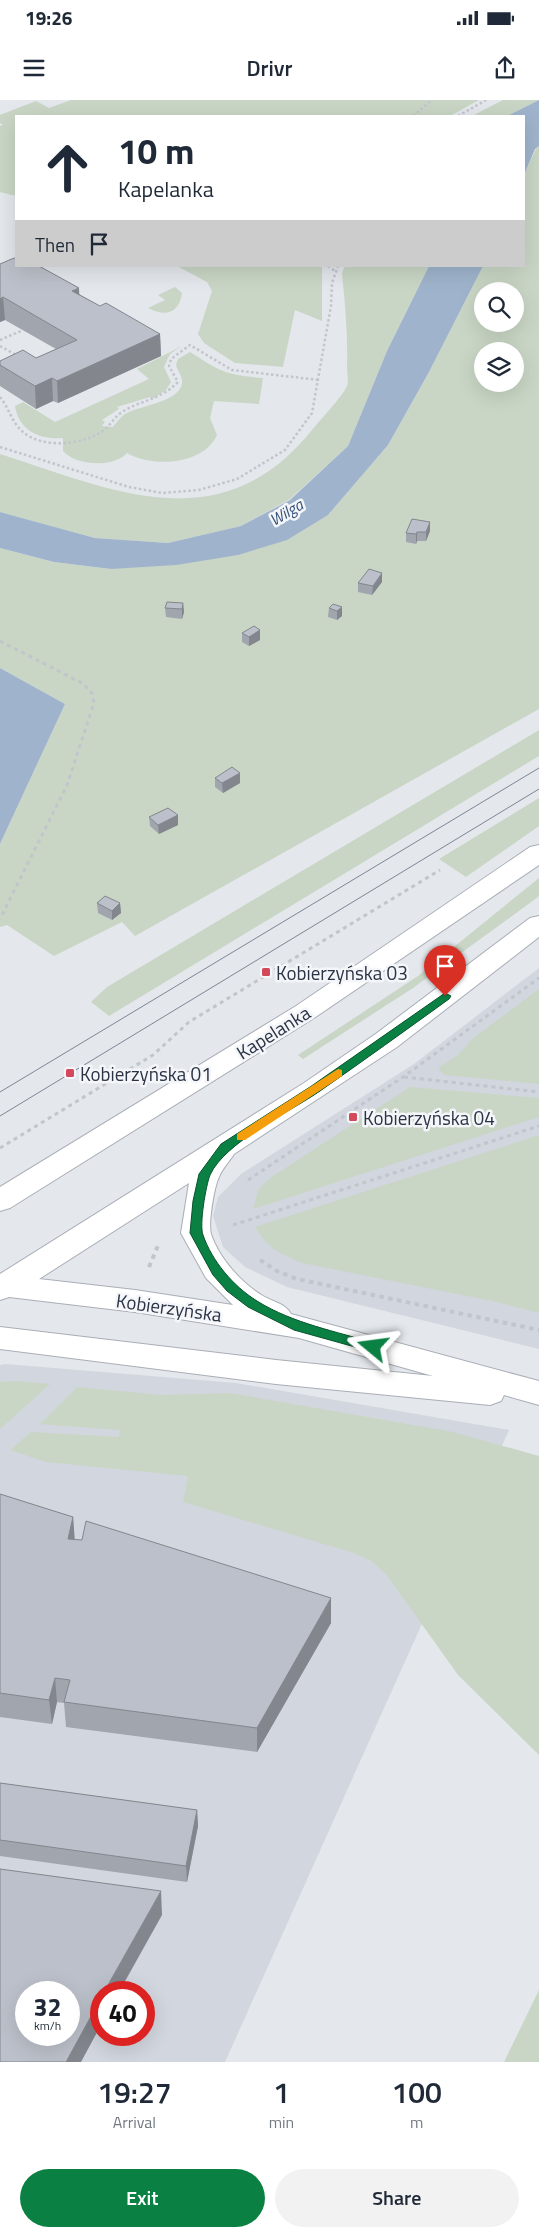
<!DOCTYPE html>
<meta charset="utf-8">
<style>
:root{--surface:#fff;--page:#f2f2f3;--text:#1f2937;--muted:#747a83;--accent:#0b8043}
body{margin:0;font-family:"Titillium Web",sans-serif;background:var(--page);color:var(--text);height:100vh;display:flex;flex-direction:column;font-size:19px;white-space:nowrap}
*{box-sizing:border-box;margin:0}
p{font-size:16px;color:var(--muted)}
.icon{flex:none;width:28px;height:28px;fill:none;stroke:currentColor;stroke-width:2;stroke-linecap:round;stroke-linejoin:round}
.map{position:relative;height:1962px;overflow:hidden}
.details{display:flex;flex-direction:column;background:var(--surface);flex:1}
.details>*{flex:none}
.hud{position:absolute;left:15px;top:15px;width:510px;height:152px;border-radius:0px;box-shadow:0 5px 20px #0002;background:#fff;color:var(--text);overflow:hidden}
.fabs{position:absolute;left:474px;top:182px;display:grid;gap:10px}
.fabs a{display:grid;place-items:center;width:50px;height:50px;border-radius:50%;background:var(--surface);box-shadow:0 5px 20px #0002;font-size:25px}
.speed{position:absolute;left:15px;top:1881px;display:flex;gap:10px;font-size:25px;font-weight:700;text-align:center}
.speed>*{display:grid;place-content:center;width:65px;height:65px;border-radius:50%;background:var(--surface);box-shadow:0 5px 20px #0002;line-height:1}
.speed small{font-size:12px;font-weight:400}
.speed .limit{border:8px solid #d22;background:#fff;color:#111}
.pin{position:absolute;display:grid;place-items:center;width:42px;height:42px;color:#fff;margin:-51px -21px;border-radius:50% 50% 50% 0;rotate:-45deg;box-shadow:0 0 5px #0007}
.pin .icon{rotate:45deg}
.me{position:absolute;width:55px;margin:-28px;rotate:286deg;stroke-linejoin:round;filter:drop-shadow(0 0 4px #0008)}
.turn{display:flex;align-items:center;gap:18px;height:105px;padding:0 20px;font-size:22px}
.turn .icon{width:65px;height:65px;stroke-width:2.5}
.turn b{display:block;font-size:35px;line-height:42px}
.then{display:flex;align-items:center;height:48px;padding:0 20px;background:#0003;gap:10px;font-size:19px}
.eta{display:flex;justify-content:space-evenly;align-items:center;height:85px;text-align:center}
.eta b{font-size:30px;font-weight:600;line-height:35px}
.action{display:flex;gap:10px;margin-top:auto;padding:10px 20px}
.action a{flex:1;height:58px;border-radius:30px;background:var(--accent);color:#fff;font-size:20px;font-weight:600;line-height:58px;text-align:center}
.action a+a{background:var(--page);color:var(--text)}
.status{display:flex;justify-content:space-between;align-items:center;height:35px;padding:0 25px;background:var(--surface);direction:ltr}
.status svg{height:14px;fill:currentColor}
header{display:flex;justify-content:space-between;align-items:center;height:65px;padding:0 20px;background:var(--surface);font-size:22px;font-weight:600}
.map>svg:first-child{display:block}
.built{fill:#d2d6de;fill-rule:evenodd}
.green{fill:#c9d6c5;fill-rule:evenodd}
.water{fill:#9fb4cc}
.lines{fill:none;stroke-linecap:round;stroke-linejoin:round}
.secondary-casing{stroke:#a9aeb7;stroke-width:2}
.path-far2{stroke:#c2c5cb;stroke-width:2.5;stroke-dasharray:2.5 2.5;stroke-linecap:butt}
.path-far1{stroke:#c2c5cb;stroke-width:3;stroke-dasharray:4 4;stroke-linecap:butt}
.path{stroke:#c2c5cb;stroke-width:4;stroke-dasharray:4.5 4.5;stroke-linecap:butt}
.secondary{fill:#fff;fill-rule:evenodd}
.tram{stroke:#7d8696;stroke-width:1}
.wall{fill:#a1a5ae}
.shaded-wall{fill:#83868d}
.building{fill:#bbc0ca;stroke:#83868d;fill-rule:evenodd}
.route{fill:#0b8043;stroke:#07532c}
.slow{fill:#f59e0b}
.poi-dot{fill:#d1495b;stroke:#f4f6f9;stroke-width:2}
.labels{text-anchor:middle;dominant-baseline:central;stroke-width:5;stroke-linejoin:round;paint-order:stroke}
.far-water-label{font-size:16px;font-style:italic;fill:#34527a;stroke:#f4f6f9}
.poi-label{font-size:19px;fill:#2b3445;stroke:#f4f6f9;text-anchor:start}
.street-label{font-size:19px;fill:#2b3445;stroke:#f4f6f9}
</style>
<div class="status"><b>19:26</b><svg viewBox="0 0 49 12"><path d="M0 12V9h3v3zM5 12V6h3v6zM10 12V3h3v9zM15 12V0h3v12zM26 1h20v11H26zM47 4h2v5h-2z"/></svg></div>
<header><svg class="icon" aria-label="menu" viewBox="0 0 24 24"><path d="M4 6h16M4 12h16M4 18h16"/></svg>Drivr<svg class="icon" aria-label="share" viewBox="0 0 24 24"><path d="M12 15V3M7 8l5-5 5 5M5 13v7h14v-7"/></svg></header>
<div class="map">
<svg width="539" height="1962" viewBox="0 0 539 1962">
<rect width="100%" height="100%" fill="#e4e7ec"/>
<!-- built -->
<path class="built" d="M 539,868 L 539,1249 L 287,1187 L 245,1167 L 223,1147 L 213,1116 L 218,1097 L 241,1074 L 414,964 Z
M 5,1264 L 236,1283 L 509,1330 L 225,1962 L 0,1962 L 0,1265 ZM 26,1892 L 69,1892 L 69,1935 L 26,1935 ZM 101,1892 L 144,1892 L 144,1935 L 101,1935 Z"/>
<!-- green -->
<path class="green" d="M 71,0 L 479,0 L 450,16 L 16,16 L 16,96 L 0,92 L 0,26 L 3,25 L 0,23 L 0,15 L 36,1 L 49,8 Z
M 503,0 L 539,0 L 507,16 L 472,16 Z
M 539,46 L 539,609 L 135,836 L 122,822 L 54,856 L 7,825 L 0,827 L 0,744 L 65,604 L 0,568 L 0,448 L 54,462 L 111,469 L 328,415 L 388,345 L 429,272 L 483,166 L 524,166 L 524,75 L 536,49 ZM 482,191 L 515,191 L 515,224 L 482,224 ZM 482,251 L 515,251 L 515,284 L 482,284 Z
M 177,166 L 322,166 L 322,221 L 295,210 L 283,267 L 235,263 L 204,243 L 198,234 L 212,191 L 207,182 Z
M 345,166 L 429,166 L 387,251 L 348,346 L 290,399 L 241,426 L 168,443 L 95,438 L 0,412 L 0,354 C 113,390 221,443 312,330 C 320,320 343,296 347,286 C 349,281 347,272 347,267 C 348,235 345,204 342,173 Z
M 175,187 L 182,193 C 179,214 165,217 148,208 L 165,200 L 158,195 Z
M 182,246 L 170,254 L 164,267 L 171,282 L 166,290 L 152,299 L 150,297 L 117,307 L 119,309 L 102,320 L 105,322 L 102,326 L 113,327 C 117,322 121,316 127,313 C 139,306 185,301 182,280 C 181,274 177,270 176,265 L 178,259 L 190,252 C 221,272 226,275 263,278 L 259,304 L 214,301 L 210,318 L 217,335 C 204,365 152,368 127,353 C 114,368 76,366 63,351 L 63,338 C 40,340 19,331 15,306 L 23,302 L 55,322 L 149,279 L 137,269 Z
M 539,630 L 539,656 L 109,916 L 91,902 L 107,887 Z
M 539,698 L 539,726 L 466,777 L 439,759 Z
M 539,778 L 539,796 L 534,800 L 413,888 L 303,959 L 298,955 L 418,876 Z
M 539,889 L 539,984 L 445,975 L 440,971 L 439,967 L 458,955 L 472,939 Z
M 410,987 L 539,998 L 539,1017 L 253,1109 L 258,1090 L 270,1078 Z
M 539,1035 L 539,1213 L 492,1201 L 302,1163 C 278,1153 269,1149 255,1127 Z
M 16,1281 L 50,1284 L 0,1329 L 0,1282 Z
M 77,1287 L 161,1295 L 230,1293 L 453,1332 L 539,1356 L 539,1655 L 458,1575 L 386,1474 L 371,1461 L 354,1453 L 183,1402 L 188,1376 L 46,1362 L 10,1350 L 31,1332 L 119,1337 L 120,1330 L 40,1324 Z
M 539,1890 L 539,1962 L 504,1962 Z"/>
<!-- water -->
<path class="water" d="M 539,0 L 539,46 L 535,49 L 524,75 L 524,16 L 507,16 Z
M 429,166 L 483,166 L 429,272 L 388,345 L 328,415 L 287,440 L 238,455 L 176,465 L 111,469 L 54,462 L 0,448 L 0,412 L 95,438 L 168,443 L 241,426 L 290,400 L 348,346 L 387,251 Z
M 0,568 L 65,604 L 0,744 Z"/>
<g class="lines">
<defs>
<path id="secondary" d="M 539,745 L 539,765 L 314,918 L 10,1108 L 0,1111 L 0,1087 L 296,906 L 530,747 Z
M 539,816 L 539,837 L 397,947 L 234,1054 C 229,1062 222,1069 219,1077 C 214,1087 208,1124 211,1134 C 219,1158 241,1183 263,1196 C 273,1202 285,1203 291,1214 L 539,1281 L 539,1305 L 504,1295 L 501,1301 L 490,1305 L 276,1284 L 0,1249 L 0,1227 L 276,1260 L 433,1276 L 299,1238 L 135,1212 L 9,1197 L 0,1200 L 0,1174 L 304,983 L 377,933 L 530,818 ZM 189,1083 L 181,1133 L 206,1178 L 233,1205 L 135,1190 L 39,1179 Z"/>
</defs>
<!-- secondary casing -->
<use href="#secondary" class="secondary-casing"/>
<!-- path-far2 -->
<path class="path-far2" d="M 413,16 L 432,0
M 458,16 L 486,0
M 328,166 L 335,171
M 0,240 L 23,230
M 0,246 L 18,256
M 0,297 C 9,308 12,323 23,332 C 43,349 82,345 103,331 C 110,326 114,317 122,312 C 141,300 160,300 178,282 L 169,266 L 171,259 L 190,245 L 232,270 L 319,280
M 0,347 L 129,387 L 162,393 L 199,390 L 237,379 L 285,350 L 312,313 L 331,206 L 332,183 L 338,166"/>
<!-- path-far1 -->
<path class="path-far1" d="M 0,541 L 82,583 L 92,593 L 94,603 L 67,685 L 0,819
M 404,977 L 539,992
M 0,1048 L 153,955 L 189,922 L 440,770
M 248,1080 L 403,977 L 539,878
M 233,1125 L 539,1026"/>
<!-- path -->
<path class="path" d="M 260,1160 L 277,1171 L 297,1179 L 539,1230
M 149,1167 L 159,1143"/>
<!-- secondary -->
<use href="#secondary" class="secondary"/>
<!-- tram -->
<path class="tram" d="M 0,992 L 539,668
M 0,1016 L 539,689"/>
</g>
<!-- wall -->
<path class="wall" d="M 0,164 L 79,194 L 100,206 L 160,234 L 161,256 L 58,303 L 53,301 L 36,309 L 0,286 L 0,261 L 36,258 L 56,249 L 5,220 L 0,222 Z
M 430,422 L 430,431 L 426,441 L 417,441 L 416,444 L 406,442 L 406,433 Z
M 382,482 L 372,495 L 358,492 L 358,483 Z
M 183,503 L 184,512 L 182,519 L 166,517 L 165,508 Z
M 342,507 L 342,516 L 337,520 L 328,517 L 329,508 Z
M 260,530 L 260,540 L 249,546 L 242,542 L 242,533 Z
M 215,678 L 240,683 L 223,693 L 215,687 Z
M 178,715 L 178,725 L 159,734 L 150,726 L 149,717 Z
M 97,803 L 120,803 L 121,813 L 112,820 L 98,813 Z
M 0,1394 L 73,1417 L 74,1439 L 331,1523 L 257,1652 L 66,1627 L 64,1603 L 57,1602 L 52,1624 L 0,1617 Z
M 0,1683 L 197,1710 L 198,1726 L 187,1782 L 0,1756 Z"/>
<!-- shaded-wall -->
<path class="shaded-wall" d="M 79,188 L 80,210 L 72,191 Z
M 3,197 L 5,220 L 0,222 L 0,199 Z
M 160,234 L 161,256 L 58,303 L 57,281 Z
M 52,278 L 53,301 L 36,309 L 35,286 Z
M 430,422 L 430,431 L 426,441 L 426,432 Z
M 417,432 L 417,441 L 416,444 L 416,434 Z
M 382,473 L 382,482 L 372,495 L 373,486 Z
M 183,503 L 184,512 L 182,519 L 182,509 Z
M 342,507 L 342,516 L 337,520 L 337,511 Z
M 260,530 L 260,540 L 249,546 L 249,537 Z
M 240,673 L 240,683 L 223,693 L 222,683 Z
M 178,715 L 178,725 L 159,734 L 158,725 Z
M 120,803 L 121,813 L 112,820 L 112,811 Z
M 73,1417 L 75,1442 L 68,1439 Z
M 331,1498 L 331,1523 L 257,1652 L 257,1628 Z
M 55,1578 L 57,1602 L 52,1624 L 49,1600 Z
M 197,1710 L 198,1726 L 187,1782 L 186,1766 Z
M 161,1791 L 162,1815 L 119,1892 L 104,1892 Z
M 101,1898 L 101,1925 L 81,1962 L 66,1962 Z"/>
<!-- building -->
<path class="building" d="M 14,158 L 16,159 L 16,166 L 39,166 L 79,188 L 72,191 L 100,206 L 106,203 L 160,234 L 57,281 L 52,278 L 35,286 L 0,265 L 0,261 L 23,250 L 36,258 L 77,240 L 3,197 L 0,199 L 0,164 Z
M 412,419 L 430,422 L 426,432 L 417,432 L 416,434 L 406,433 Z
M 369,469 L 382,473 L 373,486 L 358,483 Z
M 167,502 L 183,503 L 182,509 L 165,508 Z
M 333,504 L 342,507 L 337,511 L 329,508 Z
M 254,526 L 260,530 L 249,537 L 242,533 Z
M 232,667 L 240,673 L 222,683 L 215,678 Z
M 168,708 L 178,715 L 158,725 L 149,717 Z
M 105,796 L 120,803 L 112,811 L 97,803 Z
M 0,1394 L 73,1417 L 68,1439 L 82,1440 L 86,1421 L 331,1498 L 257,1628 L 64,1602 L 70,1580 L 55,1578 L 49,1600 L 0,1593 Z
M 0,1683 L 197,1710 L 186,1766 L 0,1740 Z
M 0,1769 L 161,1791 L 104,1892 L 101,1892 L 101,1898 L 66,1962 L 0,1962 ZM 26,1892 L 69,1892 L 69,1935 L 26,1935 Z"/>
<!-- route -->
<path class="route" d="M 445,893 L 451,896 L 449,899 C 406,930 363,961 320,991 C 290,1012 225,1042 210,1075 C 206,1085 199,1125 203,1135 C 212,1161 233,1186 257,1201 C 294,1224 336,1231 377,1244 L 379,1247 L 377,1250 L 373,1252 L 294,1230 L 248,1207 L 227,1191 L 213,1175 L 190,1133 L 193,1101 L 199,1074 L 221,1044 L 310,987 Z"/>
<!-- slow -->
<path class="slow" d="M 338,969 L 342,970 L 342,976 L 245,1040 L 237,1040 L 237,1034 Z"/>
<!-- markers -->
<g class="poi-dot">
<rect x="261" y="867" width="10" height="10" rx="2.5"/>
<rect x="65" y="968" width="10" height="10" rx="2.5"/>
<rect x="348" y="1012" width="10" height="10" rx="2.5"/>
</g>
<g class="labels">
<!-- far-water labels -->
<g class="far-water-label">
<text transform="translate(286 412) rotate(-31)">Wilga</text>
</g>
<!-- poi labels -->
<g class="poi-label">
<text x="276" y="872">Kobierzyńska 03</text>
<text x="80" y="973">Kobierzyńska 01</text>
<text x="363" y="1017">Kobierzyńska 04</text>
</g>
<!-- street labels -->
<g class="street-label">
<text transform="translate(273 932) rotate(-32)">Kapelanka</text>
<text transform="translate(169 1207) rotate(8)">Kobierzyńska</text>
</g>
</g>
</svg>
<div class="fabs">
<a><svg class="icon" aria-label="search" viewBox="0 0 24 24"><circle cx="10" cy="10" r="6"/><path d="M15 15l6 6"/></svg></a>
<a><svg class="icon" aria-label="layers" viewBox="0 0 24 24"><path d="M12 4l9 5-9 5-9-5zM3 14l9 5 9-5"/></svg></a>
</div>
<div class="speed"><div>32<small>km/h</small></div><div class="limit">40</div></div>
<div class="pin" style="left:445px;top:896px;background:#d93025"><svg class="icon" aria-label="arrive" viewBox="0 0 24 24"><path d="M6 21V4h12l-3 4 3 4H6"/></svg></div>
<svg class="me" style="left:373px;top:1247px" viewBox="-20 -20 40 40"><path d="M0-17L14 15 0 8-14 15z" fill="#0b8043" stroke="#fff" stroke-width="4"/></svg>
<div class="hud">
<div class="turn"><svg class="icon" aria-label="ahead" viewBox="0 0 24 24"><path d="M12 20V5M6 11l6-6 6 6"/></svg><div><b>10 m</b>Kapelanka</div></div>
<div class="then">Then<svg class="icon" aria-label="arrive" viewBox="0 0 24 24"><path d="M6 21V4h12l-3 4 3 4H6"/></svg></div>
</div>
</div>
<section class="details">
<div class="eta">
<div><b>19:27</b><p>Arrival</p></div>
<div><b>1</b><p>min</p></div>
<div><b>100</b><p>m</p></div>
</div>
<div class="action"><a>Exit</a><a>Share</a></div>
</section>
